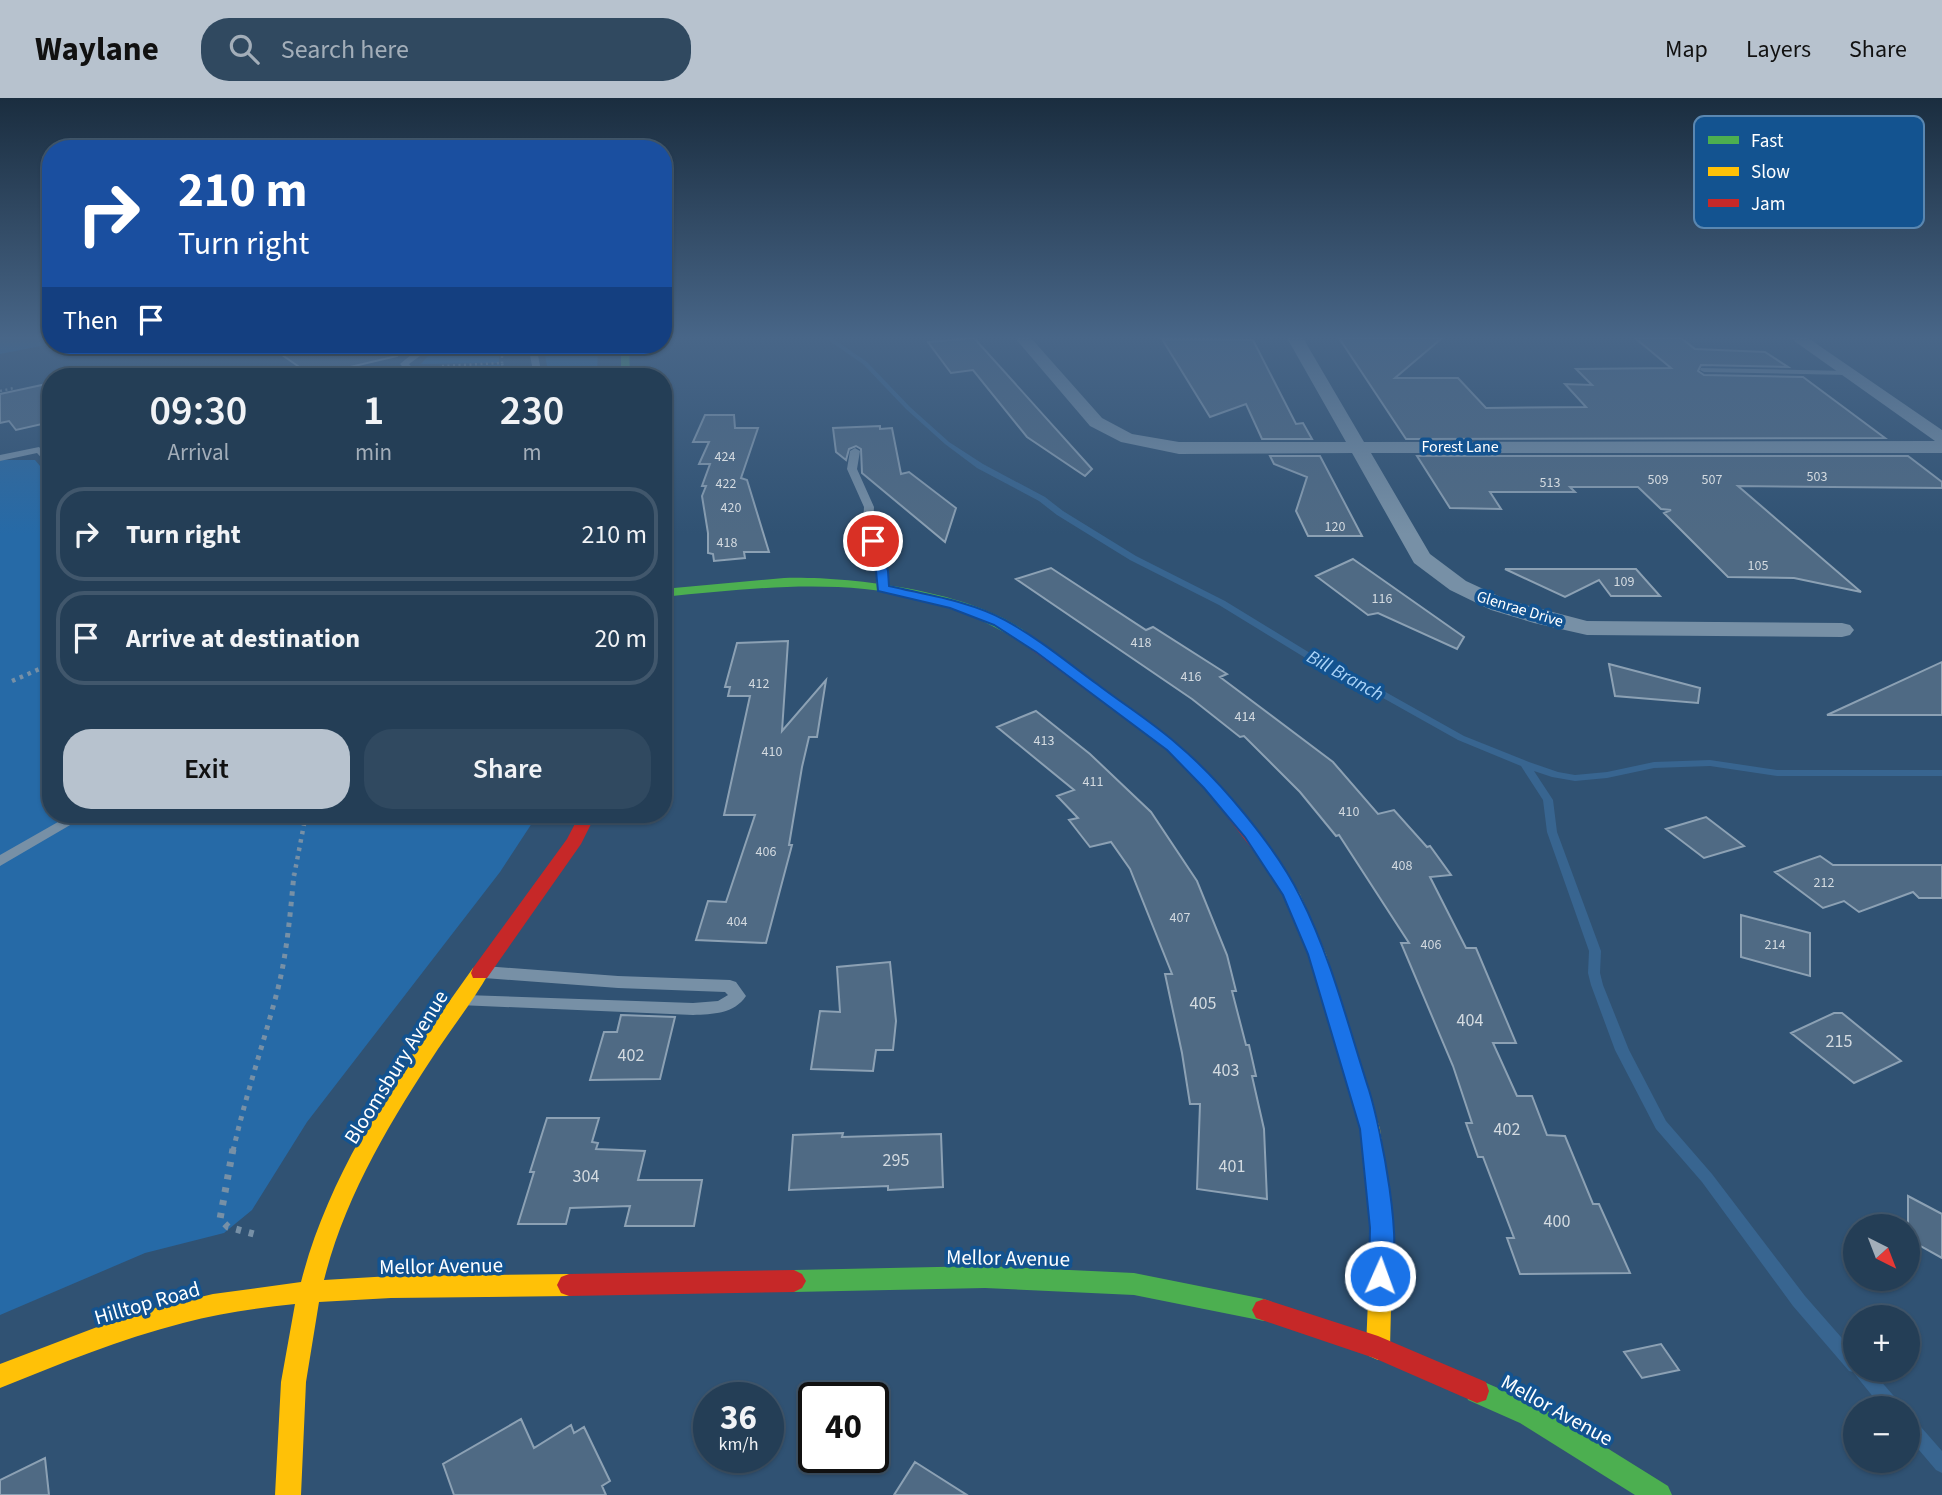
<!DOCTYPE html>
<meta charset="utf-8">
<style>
:root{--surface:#243e56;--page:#304960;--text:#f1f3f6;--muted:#a3aeb9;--line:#41576c;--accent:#b7c2ce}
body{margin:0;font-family:"Source Sans 3",sans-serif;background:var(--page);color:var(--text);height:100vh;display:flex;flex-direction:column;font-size:26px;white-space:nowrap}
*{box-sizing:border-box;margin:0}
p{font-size:23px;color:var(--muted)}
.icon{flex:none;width:38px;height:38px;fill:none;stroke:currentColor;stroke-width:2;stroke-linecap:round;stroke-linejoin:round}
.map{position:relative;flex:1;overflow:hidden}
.drawer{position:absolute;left:42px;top:270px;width:630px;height:455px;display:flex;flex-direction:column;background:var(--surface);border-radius:28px;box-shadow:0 2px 5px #0004,0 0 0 2px var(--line)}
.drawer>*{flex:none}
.banner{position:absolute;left:42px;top:42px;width:630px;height:214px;border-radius:28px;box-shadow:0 2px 5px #0004,0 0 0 2px var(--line);background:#1a4fa0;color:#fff;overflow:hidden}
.needle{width:46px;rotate:138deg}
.buttons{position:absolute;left:1843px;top:1116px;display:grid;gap:14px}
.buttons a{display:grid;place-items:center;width:77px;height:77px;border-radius:50%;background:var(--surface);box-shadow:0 2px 5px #0004,0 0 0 2px var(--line);font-size:35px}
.speed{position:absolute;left:693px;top:1284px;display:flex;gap:14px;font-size:35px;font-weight:700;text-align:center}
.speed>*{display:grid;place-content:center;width:91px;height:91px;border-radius:50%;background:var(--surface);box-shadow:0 2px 5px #0004,0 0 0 2px var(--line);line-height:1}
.speed small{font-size:18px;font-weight:400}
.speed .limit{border:4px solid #111;border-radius:10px;background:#fff;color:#111}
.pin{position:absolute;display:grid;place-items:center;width:60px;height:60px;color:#fff;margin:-30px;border:4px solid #fff;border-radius:50%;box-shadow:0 2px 7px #0007}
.me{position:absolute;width:77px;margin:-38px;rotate:2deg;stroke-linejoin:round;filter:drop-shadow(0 0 5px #0008)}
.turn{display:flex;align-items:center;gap:24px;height:147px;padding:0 21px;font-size:32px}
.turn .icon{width:91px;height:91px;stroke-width:2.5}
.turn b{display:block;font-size:49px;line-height:60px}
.then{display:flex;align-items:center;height:66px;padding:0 21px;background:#0003;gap:14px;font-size:26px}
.eta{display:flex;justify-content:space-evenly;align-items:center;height:119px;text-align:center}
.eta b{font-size:42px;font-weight:600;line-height:49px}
.primary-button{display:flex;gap:14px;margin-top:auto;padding:14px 21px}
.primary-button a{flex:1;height:80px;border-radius:28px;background:var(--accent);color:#111;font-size:28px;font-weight:600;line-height:80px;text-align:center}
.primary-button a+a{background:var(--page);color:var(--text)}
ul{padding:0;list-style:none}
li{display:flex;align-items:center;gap:21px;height:94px;margin:0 14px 10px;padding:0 7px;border:4px solid var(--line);border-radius:28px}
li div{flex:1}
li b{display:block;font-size:26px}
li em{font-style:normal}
header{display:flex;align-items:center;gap:42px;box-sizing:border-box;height:98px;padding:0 35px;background:var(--accent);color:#111}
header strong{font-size:33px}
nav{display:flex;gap:38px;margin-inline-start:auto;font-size:24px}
.search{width:490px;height:63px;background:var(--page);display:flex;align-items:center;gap:18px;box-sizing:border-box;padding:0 24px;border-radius:28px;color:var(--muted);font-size:26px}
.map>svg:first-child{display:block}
.green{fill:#266aa7}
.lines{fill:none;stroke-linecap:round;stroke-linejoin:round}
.stream{fill:#386590;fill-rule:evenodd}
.building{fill:#4f6a84;stroke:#8ca1b4;stroke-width:2}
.path-far3{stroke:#7790a6;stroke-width:2.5;stroke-dasharray:2 3.5;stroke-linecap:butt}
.path-far2{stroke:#7790a6;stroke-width:4.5;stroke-dasharray:3.5 5;stroke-linecap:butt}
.path-far1{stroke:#7790a6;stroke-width:5;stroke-dasharray:4.5 6;stroke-linecap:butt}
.path{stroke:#7790a6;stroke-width:7;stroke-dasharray:5 8;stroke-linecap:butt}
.lane{fill:#7790a6;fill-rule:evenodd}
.street{fill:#7790a6;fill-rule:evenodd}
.fast{fill:#4caf50;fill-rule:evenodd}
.slow{fill:#ffc107;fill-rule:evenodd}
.jam{fill:#c62828;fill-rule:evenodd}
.route{fill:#1a73e8;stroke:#114b97;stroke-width:2}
.labels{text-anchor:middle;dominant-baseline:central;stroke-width:7;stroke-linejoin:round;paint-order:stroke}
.number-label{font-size:14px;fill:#d3dae0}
.far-street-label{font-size:16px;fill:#fff;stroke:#135390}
.near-number-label{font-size:18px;fill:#d3dae0}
.water-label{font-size:19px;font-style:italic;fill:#abd4f8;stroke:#135390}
.near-street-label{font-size:21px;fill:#fff;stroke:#135390}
.key{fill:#135390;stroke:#5a87b1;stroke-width:2}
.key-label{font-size:19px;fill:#fff}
</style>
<header>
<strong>Waylane</strong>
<div class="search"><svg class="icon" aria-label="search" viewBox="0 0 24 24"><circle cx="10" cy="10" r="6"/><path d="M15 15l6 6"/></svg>Search here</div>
<nav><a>Map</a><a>Layers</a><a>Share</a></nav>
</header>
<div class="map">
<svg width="1942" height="1397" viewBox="0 0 1942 1397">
<rect width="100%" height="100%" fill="#305273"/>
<!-- green -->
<path class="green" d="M 0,240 L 51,240 L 51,246 L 0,256 Z
M 454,247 L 521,247 L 521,258 L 499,258 L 499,265 L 421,266 L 428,258 Z
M 543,247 L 598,247 L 597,278 L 549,278 Z
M 500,267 L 501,278 L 431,278 L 421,272 L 431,269 Z
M 0,362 L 35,362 L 51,381 L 51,716 L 538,716 L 500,774 L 307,1024 L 252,1112 L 224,1135 L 145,1155 L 0,1217 Z"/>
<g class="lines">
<!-- stream -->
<path class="stream" d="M 825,240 L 832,240 L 867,264 L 910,309 L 949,344 L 983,366 L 1045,399 L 1063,413 L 1136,458 L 1225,503 L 1323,563 L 1348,573 L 1464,638 L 1529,664 L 1558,674 L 1575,677 L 1607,674 L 1654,664 L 1710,662 L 1777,672 L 1942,672 L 1942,678 L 1777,678 L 1710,668 L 1654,670 L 1607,680 L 1575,683 L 1552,679 L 1534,673 L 1553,702 L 1557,734 L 1601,853 L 1600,875 L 1603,887 L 1629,952 L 1666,1023 L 1712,1076 L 1805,1198 L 1855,1255 L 1855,1272 L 1871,1272 L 1900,1305 L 1902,1311 L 1883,1311 L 1853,1274 L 1849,1273 L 1793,1208 L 1702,1084 L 1656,1031 L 1615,952 L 1591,887 L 1588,875 L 1589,853 L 1547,734 L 1543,702 L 1521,668 L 1458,642 L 1342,577 L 1317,567 L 1219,507 L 1130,462 L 1057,417 L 1039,403 L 977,370 L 945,346 L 906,311 L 863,266 Z
M 1908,1319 L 1914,1321 L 1942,1353 L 1942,1375 L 1936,1372 L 1908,1339 Z"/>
</g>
<!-- building -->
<path class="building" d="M 974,240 L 1092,371 L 1085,378 L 1027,339 L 973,272 L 951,275 L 928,244 Z
M 1339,240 L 1442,240 L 1395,280 L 1458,280 L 1486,310 L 1586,309 L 1565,286 L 1592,287 L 1576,271 L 1671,270 L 1635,240 L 1681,240 L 1695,251 L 1765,254 L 1788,269 L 1701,267 L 1698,273 L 1704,277 L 1803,279 L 1885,340 L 1406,341 Z
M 1162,241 L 1253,242 L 1296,326 L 1303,325 L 1312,341 L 1262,341 L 1246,306 L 1210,319 Z
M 268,247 L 395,247 L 397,258 L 312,278 Z
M 51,285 L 51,324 L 16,332 L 9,323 L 0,325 L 0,296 Z
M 705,317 L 734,317 L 735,330 L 758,330 L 741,380 L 747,382 L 769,454 L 744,454 L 745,460 L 714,463 L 713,456 L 708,455 L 708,435 L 702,398 L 706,388 L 702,388 L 710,366 L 699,366 L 709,344 L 693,344 Z
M 880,328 L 880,331 L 892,330 L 901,376 L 909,374 L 956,410 L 945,444 L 862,375 L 861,351 L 856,348 L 849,351 L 846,362 L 836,354 L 833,330 Z
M 1270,358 L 1320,358 L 1362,438 L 1308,438 L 1296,413 L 1307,379 L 1274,366 Z
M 1417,358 L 1908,358 L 1942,384 L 1942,390 L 1738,388 L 1861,494 L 1794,480 L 1728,479 L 1664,415 L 1671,412 L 1661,411 L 1638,389 L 1570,389 L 1575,394 L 1490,394 L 1501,411 L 1450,410 Z
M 1353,461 L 1464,539 L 1457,551 L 1378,515 L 1368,517 L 1316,478 Z
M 1051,470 L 1146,532 L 1153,529 L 1227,576 L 1220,579 L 1333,664 L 1378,716 L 1394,712 L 1427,749 L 1430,748 L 1451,777 L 1430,779 L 1466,850 L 1476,850 L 1516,945 L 1493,945 L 1517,998 L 1532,998 L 1547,1037 L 1565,1038 L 1593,1106 L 1599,1106 L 1630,1175 L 1520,1176 L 1507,1140 L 1514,1140 L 1483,1059 L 1478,1059 L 1466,1025 L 1472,1025 L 1453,968 L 1401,845 L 1409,845 L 1339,737 L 1336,738 L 1300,694 L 1244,638 L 1240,639 L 1192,601 L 1016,481 Z
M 1505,471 L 1636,471 L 1660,498 L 1611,498 L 1599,482 L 1565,499 Z
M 788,543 L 782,633 L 826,582 L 817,639 L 809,639 L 802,669 L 789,747 L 792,747 L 766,845 L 696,842 L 708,803 L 726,804 L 755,717 L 724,717 L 750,598 L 728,598 L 730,589 L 725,589 L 737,545 Z
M 1942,564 L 1942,617 L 1827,617 Z
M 1609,566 L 1700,590 L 1698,605 L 1615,598 Z
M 1036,613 L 1090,656 L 1151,714 L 1197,783 L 1227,857 L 1236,893 L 1232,893 L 1246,947 L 1249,947 L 1256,978 L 1252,978 L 1264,1031 L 1267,1101 L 1197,1091 L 1200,1006 L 1190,1006 L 1182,955 L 1165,876 L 1172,876 L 1130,771 L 1111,744 L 1090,749 L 1069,722 L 1078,720 L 1057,698 L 1074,692 L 997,629 Z
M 1706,719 L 1744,748 L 1704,760 L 1666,731 Z
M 1820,758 L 1833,767 L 1942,767 L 1942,800 L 1919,800 L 1913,794 L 1859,814 L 1844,803 L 1823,810 L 1775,774 Z
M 1741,817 L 1810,835 L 1810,878 L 1741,859 Z
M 890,864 L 896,923 L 893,952 L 876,952 L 873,973 L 811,971 L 820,913 L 840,914 L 837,869 Z
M 1834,915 L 1842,915 L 1901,963 L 1854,985 L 1791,935 Z
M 621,917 L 675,919 L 660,981 L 590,982 L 604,934 L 617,934 Z
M 547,1020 L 599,1020 L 592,1044 L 598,1045 L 596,1051 L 645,1053 L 638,1082 L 702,1082 L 694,1128 L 625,1128 L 630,1108 L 570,1110 L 566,1126 L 518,1126 L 534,1074 L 530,1074 Z
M 843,1035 L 842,1039 L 941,1036 L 943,1089 L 888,1092 L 888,1088 L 789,1092 L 793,1037 Z
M 1908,1098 L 1942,1116 L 1942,1160 L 1908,1141 Z
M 1661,1246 L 1679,1272 L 1642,1280 L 1624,1254 Z
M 521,1321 L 534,1350 L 571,1327 L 574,1335 L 584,1329 L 610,1383 L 602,1388 L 606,1397 L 454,1397 L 443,1366 Z
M 45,1360 L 49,1397 L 0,1397 L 0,1382 Z
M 915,1364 L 967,1397 L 894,1397 Z"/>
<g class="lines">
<!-- path-far3 -->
<path class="path-far3" d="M 502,258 L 502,265
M 442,268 L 502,265 L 505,278
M 0,293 L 14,290"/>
<!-- path-far2 -->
<path class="path-far2" d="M 12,583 L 51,566
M 294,778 L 306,716"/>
<!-- path-far1 -->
<path class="path-far1" d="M 233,1053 C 245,1000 262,950 276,898 C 287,858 290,817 294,776"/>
<!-- path -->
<path class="path" d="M 233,1051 L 220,1121 L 228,1129 L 254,1136"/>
<!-- lane -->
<path class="lane" d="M 430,247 L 440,247 L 424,255 L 409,266 L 420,278 L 412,278 L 400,266 L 418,251 Z
M 528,247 L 536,247 L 542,278 L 534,278 Z
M 1701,270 L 1848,273 L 1852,275 L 1848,277 L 1704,274 L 1700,272 Z
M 39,349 L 51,361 L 51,370 L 37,355 L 0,363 L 0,357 Z
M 855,350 L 860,353 L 857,371 L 874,409 L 873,424 L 887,473 L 888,490 L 882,493 L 876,490 L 877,473 L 863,424 L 864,409 L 847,371 L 850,353 Z
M 72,716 L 89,716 L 0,768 L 0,757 Z
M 484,868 L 618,878 L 730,882 L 736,884 L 746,898 C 734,916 713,916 693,917 L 459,907 L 457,903 L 459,899 L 465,897 L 693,905 L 718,903 L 728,897 L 725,894 L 618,890 L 484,880 L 478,878 L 476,874 L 478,870 Z"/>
<!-- street -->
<path class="street" d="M 1015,240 L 1031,240 L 1102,320 L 1132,336 L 1179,344 L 1346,344 L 1287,240 L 1303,240 L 1364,344 L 1935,343 L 1790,240 L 1808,240 L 1942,332 L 1942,355 L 1371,355 L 1430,456 L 1466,483 L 1507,502 L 1587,523 L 1842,525 L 1850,527 L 1854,532 L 1850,537 L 1842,539 L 1587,537 L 1534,525 L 1491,512 L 1450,492 L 1414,465 L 1352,355 L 1179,356 L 1121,344 L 1090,328 Z"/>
<!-- fast -->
<path class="fast" d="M 621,247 L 629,247 L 630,278 L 621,278 Z
M 784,480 C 852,478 992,494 1041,547 L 1034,551 L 1029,550 C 914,471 794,486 663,499 L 663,491 Z
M 985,1168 L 1134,1175 L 1264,1201 L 1272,1204 L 1276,1212 L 1272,1220 L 1264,1223 L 1134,1197 L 985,1190 L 794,1194 L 786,1190 L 782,1183 L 786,1176 L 794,1172 Z
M 1477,1281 L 1538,1307 L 1668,1388 L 1672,1397 L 1635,1397 L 1520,1325 L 1468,1302 L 1465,1293 L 1468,1284 Z"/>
<!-- slow -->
<path class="slow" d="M 1262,747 L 1268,748 L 1300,796 L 1326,856 L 1380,1031 L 1393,1130 L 1390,1250 L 1387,1258 L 1378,1262 L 1369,1258 L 1366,1250 L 1371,1130 L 1360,1031 L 1308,856 L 1283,797 L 1254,752 Z
M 480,868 L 487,870 L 489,875 C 474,901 455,926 438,951 C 391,1022 345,1098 324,1182 L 391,1178 L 569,1176 L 577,1179 L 581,1187 L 577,1195 L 569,1198 L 391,1200 L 319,1204 L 306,1284 L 301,1397 L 275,1397 L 281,1284 L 295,1206 C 257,1210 220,1215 183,1225 C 120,1241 60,1266 0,1290 L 0,1266 L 105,1226 L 158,1209 L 213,1196 L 301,1184 C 331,1067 404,967 473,870 Z"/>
<!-- jam -->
<path class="jam" d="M 1034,543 L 1177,646 L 1216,683 L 1268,748 L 1270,752 L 1268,756 L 1256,756 L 1204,689 L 1167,652 L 1029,550 L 1027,547 Z
M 580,716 L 596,716 L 581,746 L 487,880 L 473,880 L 471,875 L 473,870 L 567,741 Z
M 794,1172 L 802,1176 L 806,1183 L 802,1190 L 794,1194 L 569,1198 L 561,1195 L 557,1187 L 561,1179 L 569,1176 Z
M 1264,1201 L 1378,1238 L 1486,1284 L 1489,1293 L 1486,1302 L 1477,1305 L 1374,1260 L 1256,1220 L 1252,1212 L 1256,1204 Z"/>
</g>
<!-- sky -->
<linearGradient id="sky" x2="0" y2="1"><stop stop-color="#1a2d3f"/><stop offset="0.55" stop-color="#486688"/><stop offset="1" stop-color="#486688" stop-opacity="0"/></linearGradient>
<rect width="1942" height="436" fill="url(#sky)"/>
<!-- route -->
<path class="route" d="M 873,440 L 879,443 L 888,473 L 889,488 C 927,497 970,503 1005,522 C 1038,540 1067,564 1097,586 C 1123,606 1152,624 1177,646 C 1219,681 1276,749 1300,798 C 1331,859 1348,927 1369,992 C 1381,1031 1405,1150 1389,1185 L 1380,1188 L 1372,1185 L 1369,1178 L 1370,1130 L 1360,1031 L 1308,856 L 1283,797 L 1245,739 L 1204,690 L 1167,652 L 1036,554 L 994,527 L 950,510 L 878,493 L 876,473 L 867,443 Z"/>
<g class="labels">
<!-- number labels -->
<g class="number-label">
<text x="725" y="359">424</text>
<text x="1817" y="379">503</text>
<text x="1658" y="382">509</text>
<text x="1712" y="382">507</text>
<text x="1550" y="385">513</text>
<text x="726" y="386">422</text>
<text x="731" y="410">420</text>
<text x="1335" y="429">120</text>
<text x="727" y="445">418</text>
<text x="1758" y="468">105</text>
<text x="1624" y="484">109</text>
<text x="1382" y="501">116</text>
<text x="1141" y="545">418</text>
<text x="1191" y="579">416</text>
<text x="759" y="586">412</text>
<text x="1245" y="619">414</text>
<text x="1044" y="643">413</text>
<text x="772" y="654">410</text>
<text x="1093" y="684">411</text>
<text x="1349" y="714">410</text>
<text x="766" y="754">406</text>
<text x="1402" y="768">408</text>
<text x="1824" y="785">212</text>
<text x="1180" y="820">407</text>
<text x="737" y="824">404</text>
<text x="1431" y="847">406</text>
<text x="1775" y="847">214</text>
</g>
<!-- far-street labels -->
<g class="far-street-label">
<text x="1460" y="349">Forest Lane</text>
<text transform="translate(1520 511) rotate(17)">Glenrae Drive</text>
</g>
<!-- near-number labels -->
<g class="near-number-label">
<text x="1203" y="905">405</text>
<text x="1470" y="922">404</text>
<text x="1839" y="943">215</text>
<text x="631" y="957">402</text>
<text x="1226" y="972">403</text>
<text x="1507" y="1031">402</text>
<text x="896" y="1062">295</text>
<text x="1232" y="1068">401</text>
<text x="586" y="1078">304</text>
<text x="1557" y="1123">400</text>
</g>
<!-- water labels -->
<g class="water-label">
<text transform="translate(1345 578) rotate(29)">Bill Branch</text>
</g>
<!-- near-street labels -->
<g class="near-street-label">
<text transform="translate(396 969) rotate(-58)">Bloomsbury Avenue</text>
<text transform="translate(1008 1160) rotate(1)">Mellor Avenue</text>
<text transform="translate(441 1168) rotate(-1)">Mellor Avenue</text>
<text transform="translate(147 1205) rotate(-16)">Hilltop Road</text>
<text transform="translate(1557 1312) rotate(29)">Mellor Avenue</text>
</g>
</g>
<!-- legend -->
<rect x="1694" y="18" width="230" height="112" rx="10" class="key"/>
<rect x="1708" y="38" width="31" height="8" fill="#4caf50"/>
<rect x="1708" y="69" width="31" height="9" fill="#ffc107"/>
<rect x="1708" y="101" width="31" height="8" fill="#c62828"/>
<g class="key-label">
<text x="1751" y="49">Fast</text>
<text x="1751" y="80">Slow</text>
<text x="1751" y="112">Jam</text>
</g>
</svg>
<div class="buttons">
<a><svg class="needle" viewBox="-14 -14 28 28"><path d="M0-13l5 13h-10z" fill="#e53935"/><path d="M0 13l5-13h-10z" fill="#a3aeb9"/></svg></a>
<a>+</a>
<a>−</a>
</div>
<div class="speed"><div>36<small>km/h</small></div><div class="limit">40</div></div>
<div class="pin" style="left:873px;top:443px;background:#d93025"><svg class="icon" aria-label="arrive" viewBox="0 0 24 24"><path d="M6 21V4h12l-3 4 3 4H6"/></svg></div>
<svg class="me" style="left:1380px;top:1178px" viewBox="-20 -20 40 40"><circle r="17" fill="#1a73e8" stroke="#fff" stroke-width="3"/><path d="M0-11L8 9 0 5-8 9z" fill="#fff"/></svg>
<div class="banner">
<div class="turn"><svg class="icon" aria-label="right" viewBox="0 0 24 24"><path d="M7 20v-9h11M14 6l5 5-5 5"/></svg><div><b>210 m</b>Turn right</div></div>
<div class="then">Then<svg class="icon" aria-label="arrive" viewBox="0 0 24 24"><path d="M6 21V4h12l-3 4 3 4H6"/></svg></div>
</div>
<section class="drawer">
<div class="eta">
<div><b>09:30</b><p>Arrival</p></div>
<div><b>1</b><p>min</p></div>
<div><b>230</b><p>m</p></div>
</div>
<ul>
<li><svg class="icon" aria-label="right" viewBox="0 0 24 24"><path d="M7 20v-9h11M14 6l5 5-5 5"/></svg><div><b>Turn right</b></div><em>210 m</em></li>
<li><svg class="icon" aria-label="arrive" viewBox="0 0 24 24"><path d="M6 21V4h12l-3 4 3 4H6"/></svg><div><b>Arrive at destination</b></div><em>20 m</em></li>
</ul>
<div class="primary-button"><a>Exit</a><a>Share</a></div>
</section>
</div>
